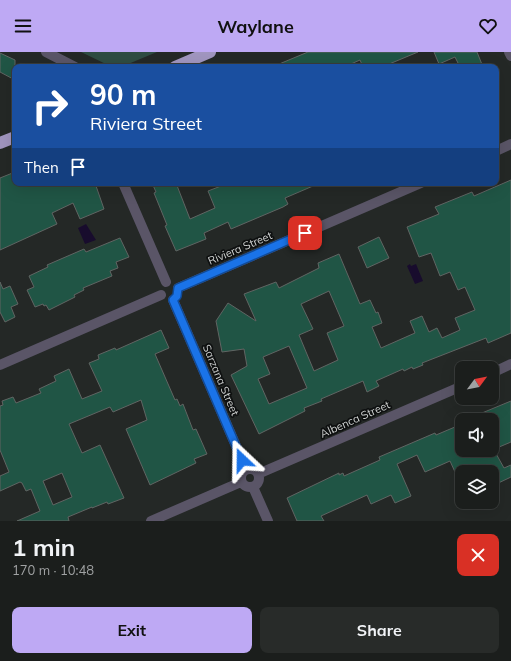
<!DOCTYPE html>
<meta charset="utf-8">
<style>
:root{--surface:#1b1e1c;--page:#282b29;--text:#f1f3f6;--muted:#a0a2a3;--line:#393c3b;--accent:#bea9f4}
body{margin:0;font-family:Mulish,sans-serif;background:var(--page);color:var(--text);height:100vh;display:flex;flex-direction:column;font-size:15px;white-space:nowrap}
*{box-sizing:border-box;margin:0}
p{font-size:13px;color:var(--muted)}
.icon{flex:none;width:22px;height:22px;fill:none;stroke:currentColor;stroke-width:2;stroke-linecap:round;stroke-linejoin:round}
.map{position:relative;height:469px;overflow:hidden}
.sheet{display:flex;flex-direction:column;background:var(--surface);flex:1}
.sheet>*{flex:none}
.hud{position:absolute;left:12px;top:12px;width:487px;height:122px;border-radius:8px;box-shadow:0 4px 16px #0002,0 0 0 1px var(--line);background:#1a4fa0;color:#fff;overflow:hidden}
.needle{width:26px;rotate:58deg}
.fabs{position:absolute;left:455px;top:309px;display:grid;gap:8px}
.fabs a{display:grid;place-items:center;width:44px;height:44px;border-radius:8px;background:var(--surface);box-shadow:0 4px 16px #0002,0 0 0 1px var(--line);font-size:20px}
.pin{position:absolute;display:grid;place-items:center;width:34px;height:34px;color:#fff;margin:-17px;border-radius:8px;box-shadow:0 2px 6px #0006}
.me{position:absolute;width:44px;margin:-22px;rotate:337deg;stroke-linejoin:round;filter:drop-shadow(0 0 3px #0008)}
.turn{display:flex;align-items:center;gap:14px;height:84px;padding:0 12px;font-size:18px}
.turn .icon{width:52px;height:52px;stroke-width:2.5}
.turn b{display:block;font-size:28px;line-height:34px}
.then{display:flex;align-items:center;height:38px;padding:0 12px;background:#0003;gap:8px;font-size:15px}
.round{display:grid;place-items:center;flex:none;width:42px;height:42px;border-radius:8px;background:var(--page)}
.summary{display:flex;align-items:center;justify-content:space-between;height:68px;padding:0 12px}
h1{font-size:24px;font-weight:700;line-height:30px}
.action{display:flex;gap:8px;margin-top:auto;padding:8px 12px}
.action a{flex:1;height:46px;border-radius:8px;background:var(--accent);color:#111;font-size:16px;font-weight:700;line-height:46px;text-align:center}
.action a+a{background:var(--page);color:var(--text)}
header{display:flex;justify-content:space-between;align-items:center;height:52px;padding:0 12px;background:var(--accent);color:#111;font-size:18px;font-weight:700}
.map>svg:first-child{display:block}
.green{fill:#2f4c42}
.water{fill:#180c2d}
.building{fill:#205545;stroke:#606563;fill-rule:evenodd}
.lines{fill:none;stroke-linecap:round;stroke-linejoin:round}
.minor{stroke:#5a5567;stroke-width:10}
.highway{stroke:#a095bf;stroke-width:12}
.route-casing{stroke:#114b97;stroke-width:10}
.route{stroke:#1a73e8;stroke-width:7}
.labels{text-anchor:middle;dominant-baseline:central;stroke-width:3.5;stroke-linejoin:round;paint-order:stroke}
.street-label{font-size:11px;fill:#d0d3d2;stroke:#0e1010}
</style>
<header><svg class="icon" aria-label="menu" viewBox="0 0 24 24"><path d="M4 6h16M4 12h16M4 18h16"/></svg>Waylane<svg class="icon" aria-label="heart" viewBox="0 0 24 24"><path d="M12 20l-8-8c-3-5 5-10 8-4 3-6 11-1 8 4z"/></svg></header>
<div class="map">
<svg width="511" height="469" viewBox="0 0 511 469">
<rect width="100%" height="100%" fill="#242826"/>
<!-- green -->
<path class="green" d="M 81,0 L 157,0 L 121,15 L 112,15 Z"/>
<!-- water -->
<path class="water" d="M 86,172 L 96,188 L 85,192 L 78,176 Z
M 410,212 L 411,214 L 416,212 L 423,229 L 415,232 L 407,214 Z"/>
<!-- building -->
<path class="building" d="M 308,0 L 418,0 L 382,15 L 363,15 L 360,8 L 344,15 L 272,15 Z
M 434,0 L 477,0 L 483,15 L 460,15 L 455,5 L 439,12 Z
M 0,1 L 15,8 L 15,28 L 0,20 Z
M 15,120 L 15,131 L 95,131 L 104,157 L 80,167 L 73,151 L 52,161 L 57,172 L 0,198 L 0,126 Z
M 511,128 L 511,281 L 488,291 L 486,286 L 422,311 L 423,313 L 413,317 L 412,315 L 404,319 L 403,317 L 376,329 L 379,334 L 367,340 L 363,329 L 321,347 L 322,349 L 304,356 L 305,359 L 259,382 L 231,323 L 247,314 L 244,297 L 222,300 L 216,269 L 228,251 L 256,269 L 244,242 L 276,230 L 279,236 L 319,216 L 318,211 L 339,202 L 360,252 L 370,248 L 376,261 L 378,260 L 382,271 L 372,275 L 381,296 L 415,281 L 410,269 L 422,264 L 429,280 L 437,276 L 442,286 L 460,278 L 455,266 L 475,258 L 465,235 L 458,238 L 450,220 L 440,224 L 431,201 L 419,205 L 407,175 L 439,162 L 435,155 L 472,140 L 474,144 ZM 329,239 L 344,274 L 327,281 L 338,308 L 314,319 L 299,283 L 313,277 L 301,252 ZM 289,294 L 307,336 L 269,352 L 258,327 L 270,322 L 263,305 Z
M 152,131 L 176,131 L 190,167 L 215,156 L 208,139 L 221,134 L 220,131 L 320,131 L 285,146 L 288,152 L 283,155 L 231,177 L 228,170 L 204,181 L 206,187 L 176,199 L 165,174 L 167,173 L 154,141 L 156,140 Z
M 379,185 L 389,206 L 367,216 L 358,195 Z
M 120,186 L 129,205 L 116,210 L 118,216 L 110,219 L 112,224 L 83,236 L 84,238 L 74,243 L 75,245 L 49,258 L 46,253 L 44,254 L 43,252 L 35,255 L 27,238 L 34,235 L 29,224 L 48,215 L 47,213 L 84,197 L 86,200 Z
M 0,230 L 3,237 L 10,234 L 18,252 L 11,255 L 15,265 L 5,270 L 0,260 Z
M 161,278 L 169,296 L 155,302 L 175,348 L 177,347 L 180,354 L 183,352 L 193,378 L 196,377 L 207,402 L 194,407 L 196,411 L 150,433 L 126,377 L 147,368 L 141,348 L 113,360 L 110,355 L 69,372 L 82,401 L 100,393 L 124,446 L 108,452 L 107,450 L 92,456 L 92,455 L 68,465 L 69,469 L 17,469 L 40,459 L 31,437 L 26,439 L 22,431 L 20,430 L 0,439 L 0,424 L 9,420 L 0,398 L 0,354 L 3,353 L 2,349 L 13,345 L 16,351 L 41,341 L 39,337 L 56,329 L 54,324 L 69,317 L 82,347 L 102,339 L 89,311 L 99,307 L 98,303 L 115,296 L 116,298 ZM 62,421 L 72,445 L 53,453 L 43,429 Z
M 511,349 L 511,390 L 492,398 L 494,398 L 504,416 L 511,413 L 511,425 L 492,434 L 492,420 L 455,420 L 450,409 L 425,420 L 417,403 L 397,412 L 411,444 L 395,451 L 391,443 L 371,452 L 367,443 L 321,464 L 324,469 L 297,469 L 287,446 L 339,421 L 339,423 L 343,421 L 344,424 L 380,408 L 379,405 L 435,381 L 436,383 L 462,372 L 462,398 L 492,398 L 492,368 L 465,368 Z"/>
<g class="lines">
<!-- minor -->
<path class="minor" d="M 46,0 L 75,15
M 509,0 L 511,4
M 496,99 L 511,92
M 123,131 L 166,230
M 178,236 L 421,131
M 173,248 L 246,417
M 0,313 L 161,243
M 492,321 L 511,312
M241 426a9 9 0 1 1 18 0a9 9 0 1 1-18 0Z
M 258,422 L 462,334
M 253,435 L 268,469
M 151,469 L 241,430"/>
<!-- highway -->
<path class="highway" d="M 175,15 L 210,0
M 0,91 L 15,85"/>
</g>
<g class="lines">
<defs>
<path id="route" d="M 242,408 L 173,248 L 177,244 L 178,236 L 305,181"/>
</defs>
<!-- route casing -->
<use href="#route" class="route-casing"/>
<!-- route -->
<use href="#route" class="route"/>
</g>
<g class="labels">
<!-- street labels -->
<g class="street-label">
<text transform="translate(240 196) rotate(-23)">Riviera Street</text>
<text transform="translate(221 328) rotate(67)">Sarzana Street</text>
<text transform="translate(355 367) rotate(-24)">Albenca Street</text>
</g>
</g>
</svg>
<div class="fabs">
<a><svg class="needle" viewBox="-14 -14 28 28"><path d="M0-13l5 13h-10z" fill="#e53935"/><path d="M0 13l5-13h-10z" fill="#a0a2a3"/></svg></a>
<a><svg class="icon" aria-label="sound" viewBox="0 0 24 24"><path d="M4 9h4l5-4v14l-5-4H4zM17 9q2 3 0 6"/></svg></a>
<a><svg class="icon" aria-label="layers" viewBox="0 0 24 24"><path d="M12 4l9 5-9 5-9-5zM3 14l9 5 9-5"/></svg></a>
</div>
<div class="pin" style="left:305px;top:181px;background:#d93025"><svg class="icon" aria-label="arrive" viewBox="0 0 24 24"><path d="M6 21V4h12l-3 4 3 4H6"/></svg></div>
<svg class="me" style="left:242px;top:408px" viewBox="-20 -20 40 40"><path d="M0-17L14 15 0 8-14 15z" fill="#1a73e8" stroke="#fff" stroke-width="4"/></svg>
<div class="hud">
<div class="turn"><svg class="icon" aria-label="right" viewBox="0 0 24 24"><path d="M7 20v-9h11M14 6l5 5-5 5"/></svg><div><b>90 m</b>Riviera Street</div></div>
<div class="then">Then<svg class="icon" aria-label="arrive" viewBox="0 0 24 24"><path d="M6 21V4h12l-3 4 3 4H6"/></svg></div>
</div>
</div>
<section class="sheet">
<div class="summary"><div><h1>1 min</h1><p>170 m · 10:48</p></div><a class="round" style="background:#d93025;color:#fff"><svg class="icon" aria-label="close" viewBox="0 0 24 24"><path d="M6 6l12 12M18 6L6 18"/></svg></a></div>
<div class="action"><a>Exit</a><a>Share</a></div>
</section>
